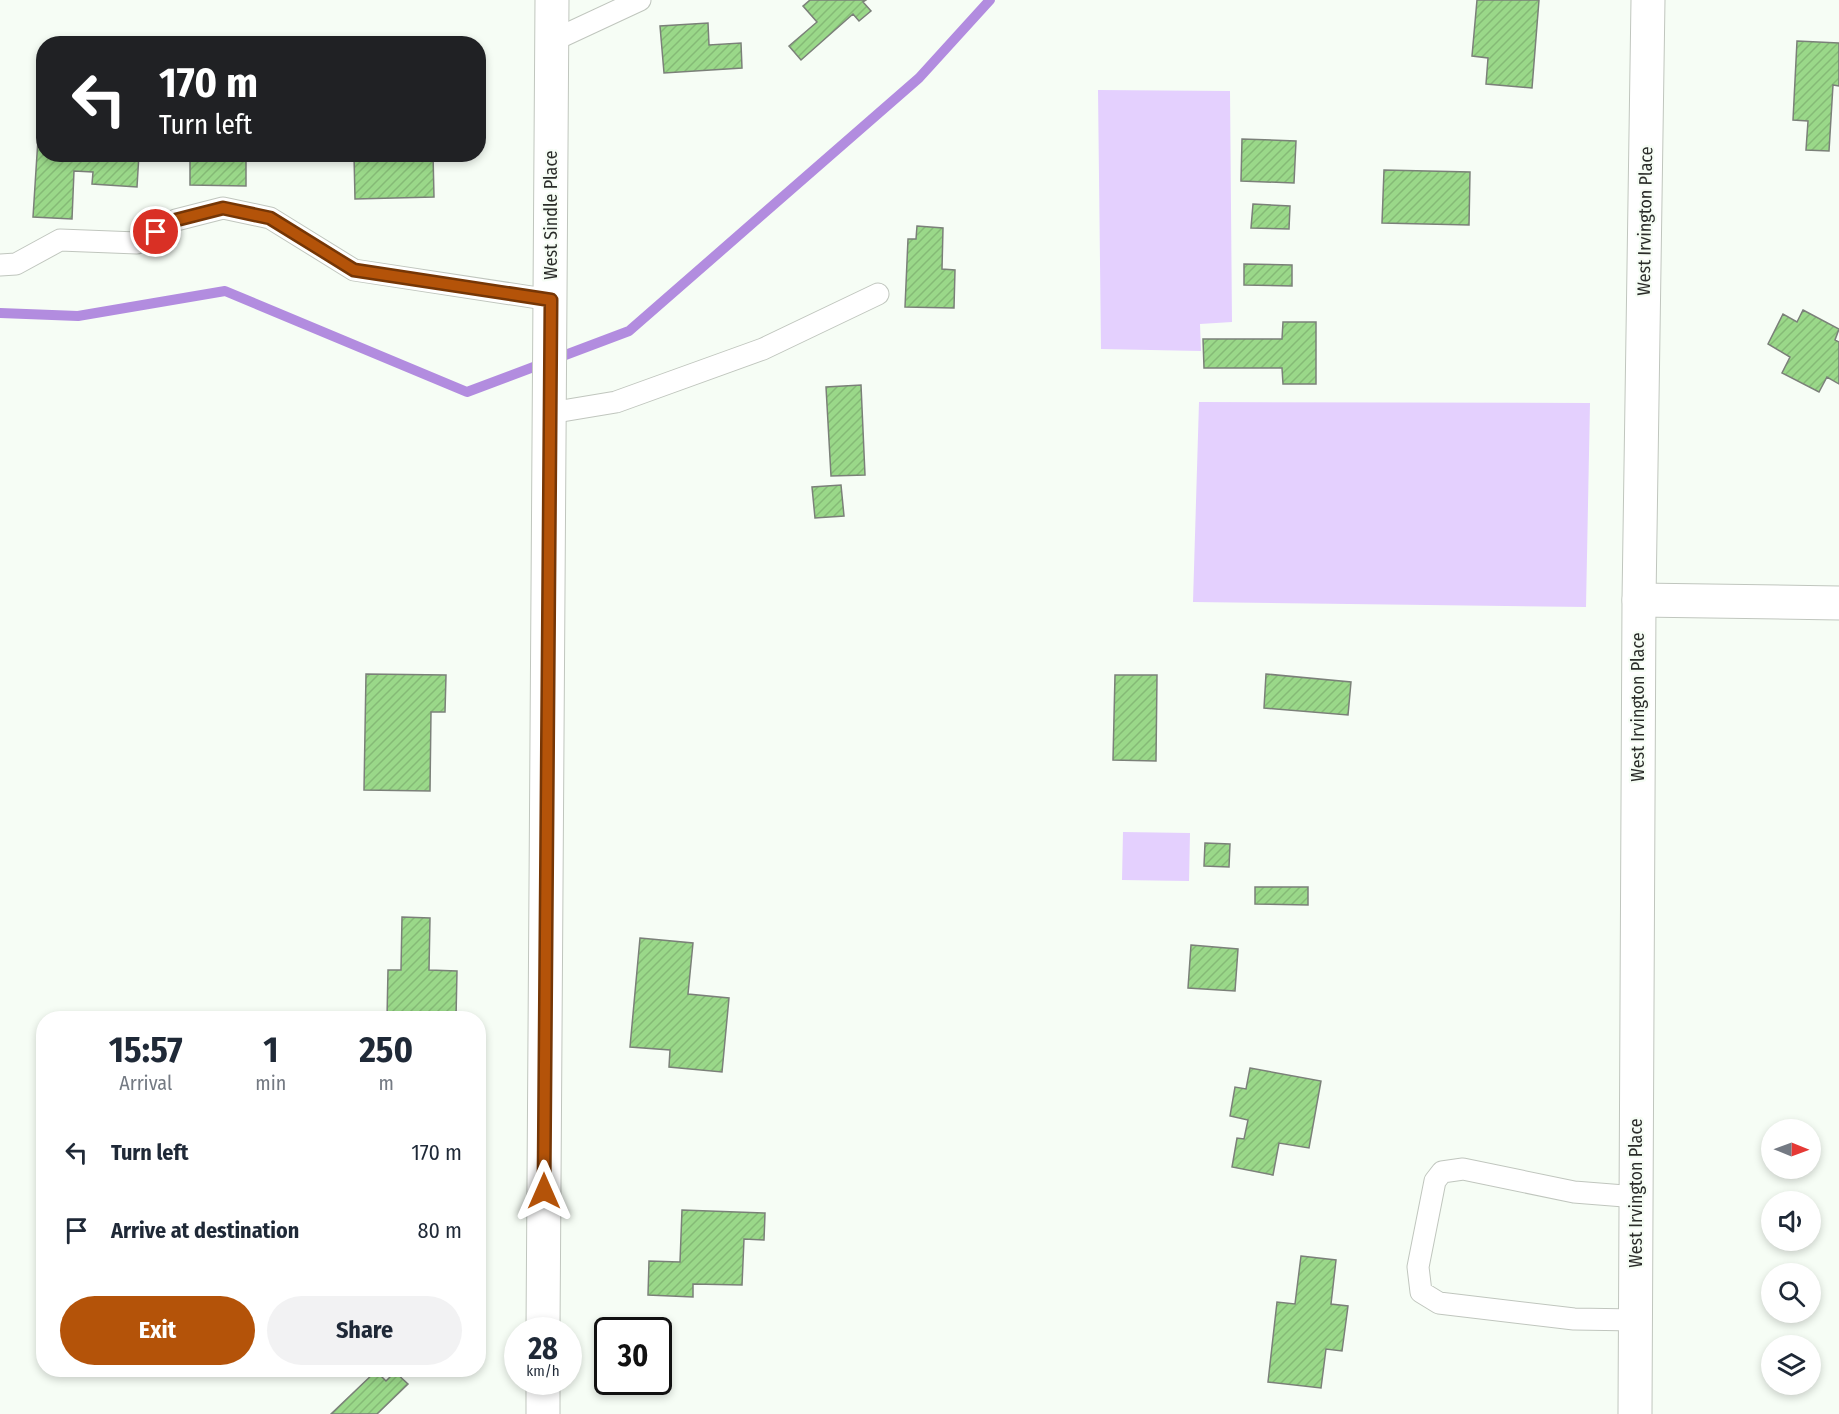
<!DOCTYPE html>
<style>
:root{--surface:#fff;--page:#f2f2f3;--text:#1f2937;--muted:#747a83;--accent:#b45309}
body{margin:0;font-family:"Fira Sans Condensed",sans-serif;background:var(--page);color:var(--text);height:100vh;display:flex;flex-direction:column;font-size:22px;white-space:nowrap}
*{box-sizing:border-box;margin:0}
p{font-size:20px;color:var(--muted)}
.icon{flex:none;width:33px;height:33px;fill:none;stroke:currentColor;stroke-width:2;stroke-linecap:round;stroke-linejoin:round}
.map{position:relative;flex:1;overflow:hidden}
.drawer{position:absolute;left:36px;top:1011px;width:450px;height:366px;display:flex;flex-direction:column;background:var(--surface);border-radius:24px;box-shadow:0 3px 9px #0003}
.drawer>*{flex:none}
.top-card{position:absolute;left:36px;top:36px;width:450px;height:126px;border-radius:24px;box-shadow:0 3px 9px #0003;background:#202124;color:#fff;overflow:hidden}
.needle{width:39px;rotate:91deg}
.buttons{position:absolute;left:1761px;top:1119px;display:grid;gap:12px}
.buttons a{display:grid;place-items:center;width:60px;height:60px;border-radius:50%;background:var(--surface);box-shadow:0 3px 9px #0003;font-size:30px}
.speed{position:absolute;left:504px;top:1317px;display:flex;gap:12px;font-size:30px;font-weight:700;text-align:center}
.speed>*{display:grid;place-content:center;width:78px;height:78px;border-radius:50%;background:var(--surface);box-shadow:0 3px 9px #0003;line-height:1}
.speed small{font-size:15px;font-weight:400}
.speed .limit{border:3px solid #111;border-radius:9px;background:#fff;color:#111}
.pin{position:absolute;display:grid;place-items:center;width:51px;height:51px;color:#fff;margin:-26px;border:3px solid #fff;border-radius:50%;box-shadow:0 2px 6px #0007}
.me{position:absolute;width:66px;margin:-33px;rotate:0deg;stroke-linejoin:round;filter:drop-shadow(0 0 4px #0008)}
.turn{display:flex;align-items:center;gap:21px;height:126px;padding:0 24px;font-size:27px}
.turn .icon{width:78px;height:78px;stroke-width:2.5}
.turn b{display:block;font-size:42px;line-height:51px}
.eta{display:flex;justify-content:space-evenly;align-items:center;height:102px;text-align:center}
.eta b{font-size:36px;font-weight:700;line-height:42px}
.primary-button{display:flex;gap:12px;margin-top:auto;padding:12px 24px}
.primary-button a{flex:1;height:69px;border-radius:36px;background:var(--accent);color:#fff;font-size:24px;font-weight:700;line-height:69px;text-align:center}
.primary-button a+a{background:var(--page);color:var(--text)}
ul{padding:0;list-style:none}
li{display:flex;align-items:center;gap:18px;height:78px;padding:0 24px}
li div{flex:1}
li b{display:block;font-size:22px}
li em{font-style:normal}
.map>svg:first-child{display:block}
.park{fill:#e4d0fe}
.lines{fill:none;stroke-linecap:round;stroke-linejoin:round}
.stream{stroke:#b28cdf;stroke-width:10}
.building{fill:url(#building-hatch);stroke:#7b8079;stroke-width:1.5}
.lane-casing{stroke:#c0c6be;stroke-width:23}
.street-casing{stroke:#c0c6be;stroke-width:35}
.secondary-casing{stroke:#c0c6be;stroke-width:35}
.lane{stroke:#fff;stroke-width:21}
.street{stroke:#fff;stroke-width:33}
.secondary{stroke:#fff;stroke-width:33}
.route-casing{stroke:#753606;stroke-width:15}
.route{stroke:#b45309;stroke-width:10}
.labels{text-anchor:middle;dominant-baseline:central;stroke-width:4.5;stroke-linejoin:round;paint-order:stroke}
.street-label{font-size:18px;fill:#2a2c29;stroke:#f6fdf5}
</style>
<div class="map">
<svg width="1839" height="1414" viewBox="0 0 1839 1414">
<defs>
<pattern id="building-hatch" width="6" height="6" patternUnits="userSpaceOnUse" patternTransform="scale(1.5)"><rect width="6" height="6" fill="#9ad889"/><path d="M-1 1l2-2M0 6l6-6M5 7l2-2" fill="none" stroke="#85ba76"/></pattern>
</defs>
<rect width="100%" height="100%" fill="#f6fdf5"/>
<!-- park -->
<path class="park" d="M 1098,90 L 1230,91 L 1232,322 L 1200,324 L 1201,351 L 1101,349 Z
M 1199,402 L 1590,403 L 1586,607 L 1193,602 Z
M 1123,832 L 1190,833 L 1189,881 L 1122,880 Z"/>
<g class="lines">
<!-- stream -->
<path class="stream" d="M 0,313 L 78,316 L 225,291 L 467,392 L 629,331 L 919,78 L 990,0"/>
</g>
<!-- building -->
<path class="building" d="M 810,0 L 866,0 L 863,2 L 871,11 L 859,21 L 853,14 L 801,60 L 789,46 L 817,22 L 803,6 Z
M 1477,0 L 1539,0 L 1532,88 L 1486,84 L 1488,58 L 1472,56 Z
M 708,23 L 709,45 L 741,43 L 742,68 L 664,73 L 660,26 Z
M 1797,41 L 1839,43 L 1839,86 L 1833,85 L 1829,151 L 1806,150 L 1808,121 L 1793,120 Z
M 39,123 L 44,123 L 44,154 L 139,154 L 137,187 L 92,184 L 93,172 L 74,171 L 72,219 L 33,217 Z
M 1242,139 L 1296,141 L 1294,183 L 1241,181 Z
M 190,154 L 246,154 L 246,186 L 190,185 Z
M 433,154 L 434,197 L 355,199 L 354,155 Z
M 1384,170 L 1470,172 L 1469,225 L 1382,223 Z
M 1253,204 L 1290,206 L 1289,229 L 1251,228 Z
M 917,226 L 943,228 L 942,269 L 955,270 L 954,308 L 905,307 L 908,239 L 916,239 Z
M 1244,264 L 1292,265 L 1292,286 L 1244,285 Z
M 1803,310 L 1839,329 L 1835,340 L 1839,342 L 1839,384 L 1827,377 L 1819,392 L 1782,373 L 1790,357 L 1768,344 L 1783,314 L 1797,322 Z
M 1283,322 L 1316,322 L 1316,384 L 1283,384 L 1282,368 L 1204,368 L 1203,339 L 1282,339 Z
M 861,385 L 865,475 L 831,476 L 826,387 Z
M 841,485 L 844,516 L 815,518 L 812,487 Z
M 366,674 L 446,675 L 445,712 L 431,712 L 430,791 L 364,790 Z
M 1266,674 L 1351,682 L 1348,715 L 1264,708 Z
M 1115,675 L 1157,675 L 1156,761 L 1113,760 Z
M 1205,843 L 1230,844 L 1229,867 L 1204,866 Z
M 1255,887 L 1308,887 L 1308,905 L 1255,904 Z
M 402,917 L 430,918 L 429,970 L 457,971 L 456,1018 L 387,1018 L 388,970 L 401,970 Z
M 640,938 L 693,943 L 688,994 L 729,998 L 722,1072 L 669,1067 L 670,1050 L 630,1047 Z
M 1191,945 L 1238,949 L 1235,991 L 1188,988 Z
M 1250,1068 L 1321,1081 L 1309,1148 L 1279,1143 L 1273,1175 L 1232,1167 L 1237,1138 L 1244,1139 L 1248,1120 L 1230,1116 L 1235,1087 L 1246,1089 Z
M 682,1210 L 765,1213 L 764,1240 L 744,1239 L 742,1285 L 693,1284 L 693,1297 L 648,1295 L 649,1261 L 680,1262 Z
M 1301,1256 L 1336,1260 L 1331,1304 L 1348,1306 L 1342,1351 L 1326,1349 L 1321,1388 L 1268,1382 L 1277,1302 L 1295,1304 Z
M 376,1371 L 386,1381 L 395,1372 L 408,1384 L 377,1414 L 331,1414 Z"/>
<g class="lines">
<defs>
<path id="lane" d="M 552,41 L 640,0
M 0,265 L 16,264 L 60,240 L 137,243 L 176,220 L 223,208 L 270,218 L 354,270 L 551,300
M 550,413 L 616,402 L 763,349 L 878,294
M 1636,1320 L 1574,1319 L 1439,1303 L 1421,1292 L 1418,1267 L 1435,1181 L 1442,1172 L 1463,1169 L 1574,1192 L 1637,1197"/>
<path id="street" d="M 1639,600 L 1839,603
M 543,1330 L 552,0
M 543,1414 L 543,1382"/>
<path id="secondary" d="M 1635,1414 L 1639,600 L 1648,0"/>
</defs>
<!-- lane casing -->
<use href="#lane" class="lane-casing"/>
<!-- street casing -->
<use href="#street" class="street-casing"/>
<!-- secondary casing -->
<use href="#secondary" class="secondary-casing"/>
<!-- lane -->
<use href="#lane" class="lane"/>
<!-- street -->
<use href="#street" class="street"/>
<!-- secondary -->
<use href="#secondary" class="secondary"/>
</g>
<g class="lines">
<defs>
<path id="route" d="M 156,232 L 176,220 L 223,208 L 270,218 L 354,270 L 551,300 L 544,1191"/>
</defs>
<!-- route casing -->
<use href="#route" class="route-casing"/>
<!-- route -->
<use href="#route" class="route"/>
</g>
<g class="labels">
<!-- street labels -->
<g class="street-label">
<text transform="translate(551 215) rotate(-90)">West Sindle Place</text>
<text transform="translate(1645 221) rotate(-89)">West Irvington Place</text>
<text transform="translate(1638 707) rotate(-90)">West Irvington Place</text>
<text transform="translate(1636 1193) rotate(-90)">West Irvington Place</text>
</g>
</g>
</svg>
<div class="buttons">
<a><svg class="needle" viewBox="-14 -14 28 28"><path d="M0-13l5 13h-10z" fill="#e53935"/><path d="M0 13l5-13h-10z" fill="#747a83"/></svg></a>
<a><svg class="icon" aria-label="sound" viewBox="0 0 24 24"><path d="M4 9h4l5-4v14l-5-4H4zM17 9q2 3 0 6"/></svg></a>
<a><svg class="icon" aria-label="search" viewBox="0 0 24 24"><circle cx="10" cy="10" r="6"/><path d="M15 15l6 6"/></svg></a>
<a><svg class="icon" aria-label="layers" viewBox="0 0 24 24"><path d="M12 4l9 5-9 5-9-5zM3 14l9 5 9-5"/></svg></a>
</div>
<div class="speed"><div>28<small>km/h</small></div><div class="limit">30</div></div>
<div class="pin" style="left:156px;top:232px;background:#d93025"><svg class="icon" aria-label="arrive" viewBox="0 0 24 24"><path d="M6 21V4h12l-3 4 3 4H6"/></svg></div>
<svg class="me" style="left:544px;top:1191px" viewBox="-20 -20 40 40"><path d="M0-17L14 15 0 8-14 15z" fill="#b45309" stroke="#fff" stroke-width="4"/></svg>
<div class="top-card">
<div class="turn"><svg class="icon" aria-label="left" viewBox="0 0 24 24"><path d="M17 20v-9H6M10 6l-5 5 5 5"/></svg><div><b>170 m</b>Turn left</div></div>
</div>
<section class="drawer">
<div class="eta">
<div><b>15:57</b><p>Arrival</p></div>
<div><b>1</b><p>min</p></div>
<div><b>250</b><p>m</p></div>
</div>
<ul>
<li><svg class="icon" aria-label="left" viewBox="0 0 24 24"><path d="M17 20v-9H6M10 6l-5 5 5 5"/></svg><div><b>Turn left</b></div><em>170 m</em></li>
<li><svg class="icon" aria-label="arrive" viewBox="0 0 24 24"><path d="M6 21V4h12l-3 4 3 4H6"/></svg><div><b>Arrive at destination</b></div><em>80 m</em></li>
</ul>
<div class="primary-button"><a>Exit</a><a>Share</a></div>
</section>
</div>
